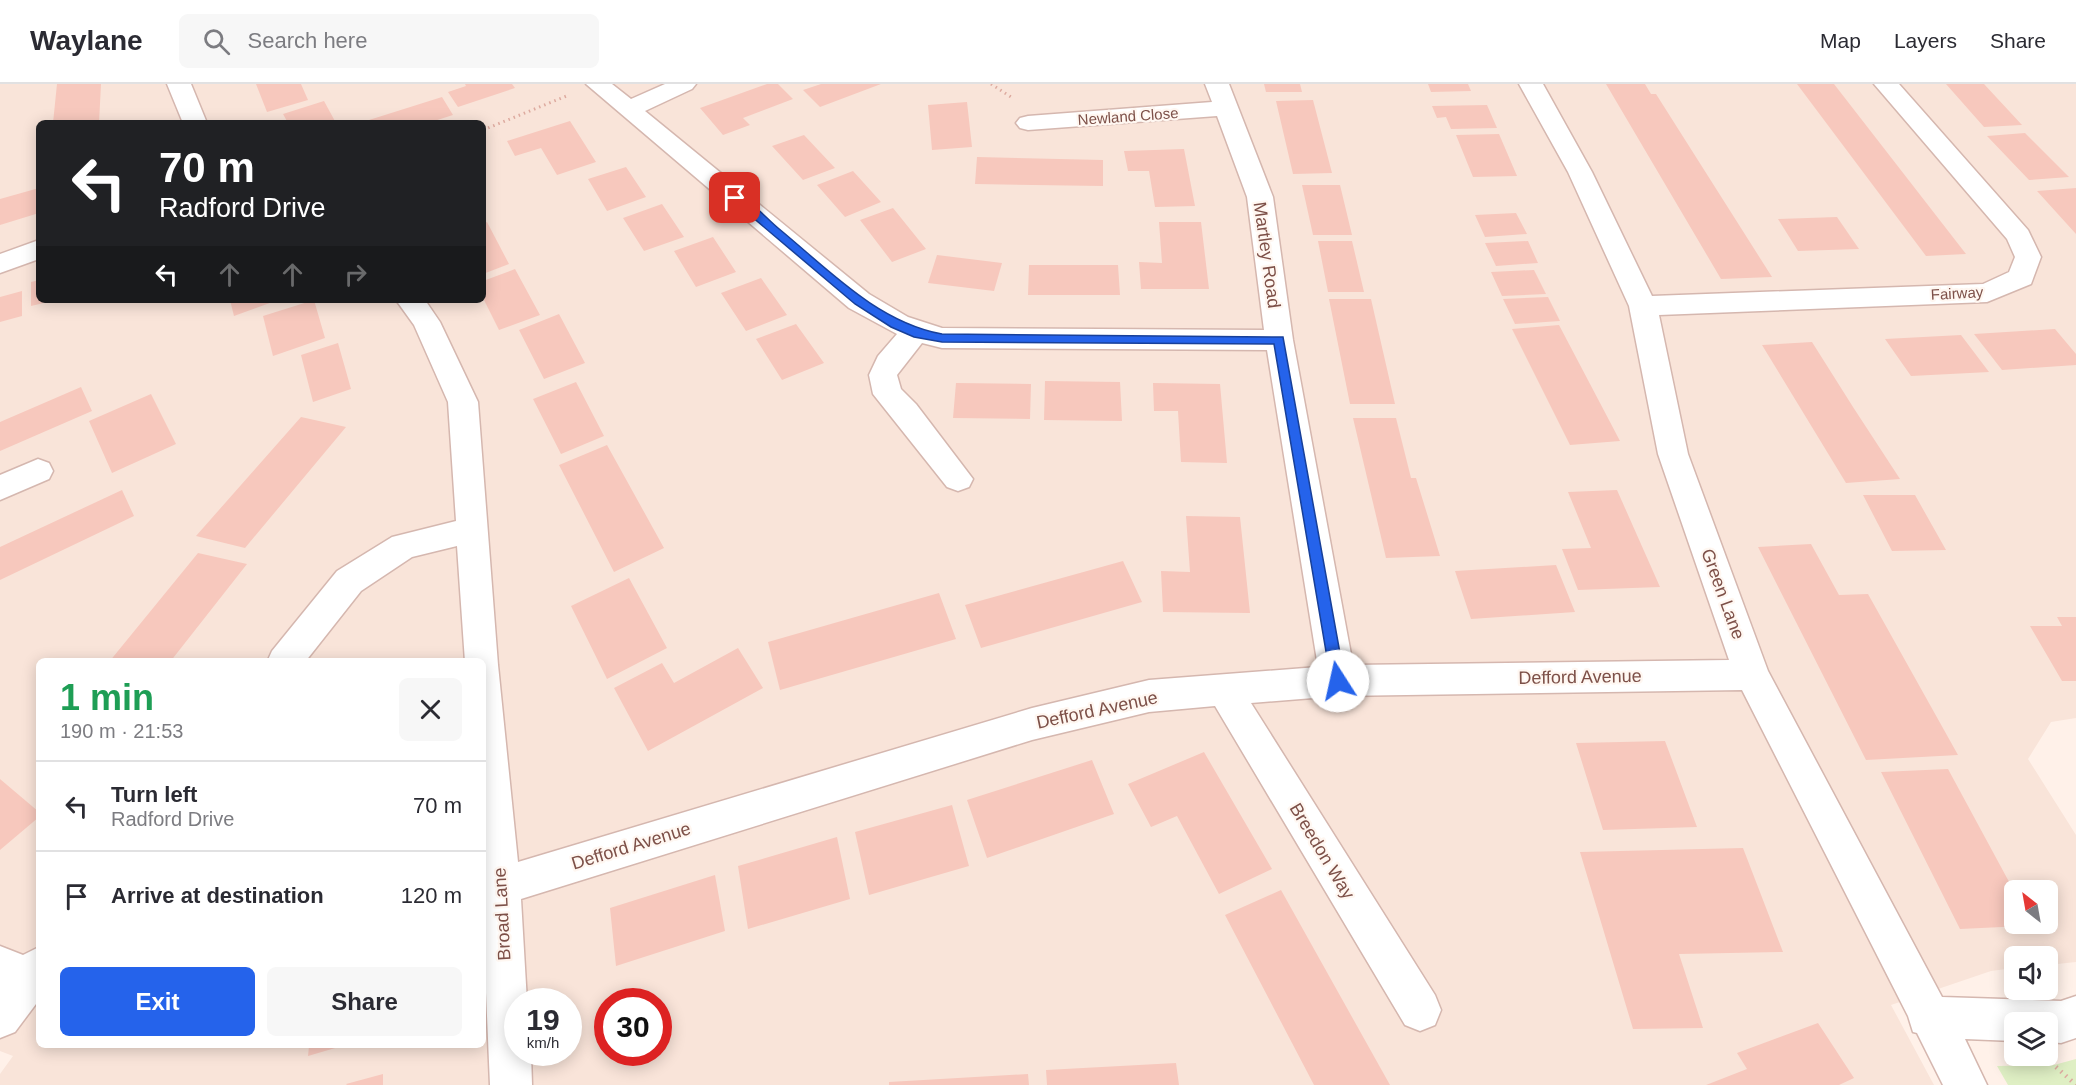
<!DOCTYPE html>
<meta charset="utf-8">
<style>
:root{--surface:#fff;--page:#f7f7f7;--text:#2b2b33;--muted:#7c7c81;--line:#e1e1e2;--accent:#2563eb}
body{margin:0;font-family:Arial,sans-serif;background:var(--page);color:var(--text);height:100vh;display:flex;flex-direction:column;font-size:22px;white-space:nowrap}
*{box-sizing:border-box;margin:0}
p{font-size:20px;color:var(--muted)}
.icon{flex:none;width:33px;height:33px;fill:none;stroke:currentColor;stroke-width:2;stroke-linecap:round;stroke-linejoin:round}
.map{position:relative;flex:1;overflow:hidden}
.sheet{position:absolute;left:36px;top:574px;width:450px;height:390px;display:flex;flex-direction:column;background:var(--surface);border-radius:9px;box-shadow:0 3px 15px #0003}
.sheet>*{flex:none}
.hud{position:absolute;left:36px;top:36px;width:450px;height:183px;border-radius:9px;box-shadow:0 3px 15px #0003;background:#202124;color:#fff;overflow:hidden}
.needle{width:39px;rotate:329deg}
.fabs{position:absolute;left:2004px;top:796px;display:grid;gap:12px}
.fabs a{display:grid;place-items:center;width:54px;height:54px;border-radius:9px;background:var(--surface);box-shadow:0 3px 15px #0003;font-size:30px}
.speed{position:absolute;left:504px;top:904px;display:flex;gap:12px;font-size:30px;font-weight:700;text-align:center}
.speed>*{display:grid;place-content:center;width:78px;height:78px;border-radius:50%;background:var(--surface);box-shadow:0 3px 15px #0003;line-height:1}
.speed small{font-size:15px;font-weight:400}
.speed .limit{border:9px solid #d22;background:#fff;color:#111}
.pin{position:absolute;display:grid;place-items:center;width:51px;height:51px;color:#fff;margin:-26px;border-radius:12px;box-shadow:0 3px 9px #0006}
.me{position:absolute;width:66px;margin:-33px;rotate:350deg;stroke-linejoin:round;filter:drop-shadow(0 0 4px #0008)}
.turn{display:flex;align-items:center;gap:21px;height:126px;padding:0 24px;font-size:27px}
.turn .icon{width:78px;height:78px;stroke-width:2.5}
.turn b{display:block;font-size:42px;line-height:51px}
.lanes{display:flex;align-items:center;height:57px;padding:0 24px;background:#0003;justify-content:center;gap:30px;direction:ltr}
.lanes .off{opacity:.35}
.round{display:grid;place-items:center;flex:none;width:63px;height:63px;border-radius:9px;background:var(--page)}
.summary{display:flex;align-items:center;justify-content:space-between;height:102px;padding:0 24px}
h1{font-size:36px;font-weight:600;line-height:45px;color:#1e9e55}
.action{display:flex;gap:12px;margin-top:auto;padding:12px 24px}
.action a{flex:1;height:69px;border-radius:9px;background:var(--accent);color:#fff;font-size:24px;font-weight:600;line-height:69px;text-align:center}
.action a+a{background:var(--page);color:var(--text)}
ul{padding:0;list-style:none}
li{display:flex;align-items:center;gap:18px;height:90px;padding:0 24px;border-top:2px solid var(--line)}
li div{flex:1}
li b{display:block;font-size:22px}
li em{font-style:normal}
header{display:flex;align-items:center;gap:36px;box-sizing:border-box;height:84px;padding:0 30px;background:var(--surface);border-bottom:2px solid var(--line)}
header strong{font-size:28px}
nav{display:flex;gap:33px;margin-inline-start:auto;font-size:21px}
.search{width:420px;height:54px;background:var(--page);display:flex;align-items:center;gap:15px;box-sizing:border-box;padding:0 21px;border-radius:9px;color:var(--muted);font-size:22px}
.map>svg:first-child{display:block}
.residential{fill:#f9e4d9;fill-rule:evenodd}
.green{fill:#dfefc4}
.building{fill:#f7c8bd}
.lines{fill:none;stroke-linecap:round;stroke-linejoin:round}
.minor-casing{stroke:#d5b7af;stroke-width:3}
.path-far1{stroke:#ddaa9f;stroke-width:3;stroke-dasharray:1.5 4;stroke-linecap:butt}
.path{stroke:#ddaa9f;stroke-width:4.5;stroke-dasharray:1.5 5;stroke-linecap:butt}
.minor{fill:#fff;fill-rule:evenodd}
.route{fill:#2563eb;stroke:#184099;stroke-width:1.5}
.labels{text-anchor:middle;dominant-baseline:central;stroke-width:4.5;stroke-linejoin:round;paint-order:stroke}
.far-street-label{font-size:15px;fill:#7d5048;stroke:#fff7f1}
.street-label{font-size:18px;fill:#7d5048;stroke:#fff7f1}
</style>
<header>
<strong>Waylane</strong>
<div class="search"><svg class="icon" aria-label="search" viewBox="0 0 24 24"><circle cx="10" cy="10" r="6"/><path d="M15 15l6 6"/></svg>Search here</div>
<nav><a>Map</a><a>Layers</a><a>Share</a></nav>
</header>
<div class="map">
<svg width="2076" height="1001" viewBox="0 0 2076 1001">
<rect width="100%" height="100%" fill="#fff1e9"/>
<!-- residential -->
<path class="residential" d="M 0,0 L 2076,0 L 2076,634 L 2051,638 L 2028,675 L 2076,751 L 2076,878 L 2048,881 L 2048,873 L 2014,873 L 2014,884 L 1991,887 L 1891,921 L 1934,1001 L 0,1001 L 0,990 L 13,972 L 0,967 ZM 39,39 L 483,39 L 483,216 L 39,216 ZM 39,578 L 483,578 L 483,962 L 39,962 ZM 2014,807 L 2048,807 L 2048,840 L 2014,840 ZM 518,918 L 568,918 L 568,969 L 518,969 ZM 608,918 L 658,918 L 658,969 L 608,969 Z"/>
<!-- green -->
<path class="green" d="M 2076,975 L 2076,1001 L 2008,1001 L 1997,982 L 2054,981 Z"/>
<!-- building -->
<path class="building" d="M 57,0 L 101,0 L 99,39 L 53,39 Z
M 256,0 L 301,0 L 308,16 L 267,28 Z
M 465,0 L 512,0 L 515,4 L 458,23 L 448,8 L 466,2 Z
M 767,0 L 778,0 L 793,15 L 743,34 L 750,41 L 723,51 L 700,24 Z
M 821,0 L 881,0 L 820,23 L 803,6 Z
M 1264,0 L 1300,0 L 1302,8 L 1266,8 Z
M 1428,0 L 1468,0 L 1471,7 L 1431,8 Z
M 1606,0 L 1645,0 L 1651,10 L 1656,10 L 1772,193 L 1721,195 Z
M 1797,0 L 1834,0 L 1966,170 L 1926,172 Z
M 1946,0 L 1984,0 L 2022,41 L 1984,43 Z
M 442,13 L 453,31 L 428,39 L 371,39 L 369,36 Z
M 1313,16 L 1332,89 L 1293,90 L 1276,17 Z
M 324,17 L 336,39 L 288,39 L 283,30 Z
M 967,18 L 972,63 L 932,66 L 928,21 Z
M 1487,21 L 1497,44 L 1451,45 L 1446,33 L 1437,34 L 1432,22 Z
M 570,37 L 596,78 L 557,91 L 541,64 L 515,72 L 507,57 Z
M 2025,49 L 2069,93 L 2029,96 L 1987,52 Z
M 1499,50 L 1517,92 L 1473,93 L 1456,51 Z
M 804,51 L 835,84 L 803,96 L 772,62 Z
M 1184,65 L 1195,122 L 1155,123 L 1149,87 L 1128,87 L 1124,67 Z
M 977,73 L 1103,76 L 1103,102 L 975,100 Z
M 626,83 L 646,113 L 607,127 L 588,95 Z
M 853,87 L 881,118 L 845,133 L 817,101 Z
M 1302,101 L 1340,101 L 1352,151 L 1313,151 Z
M 39,104 L 39,129 L 0,141 L 0,115 Z
M 2076,104 L 2076,150 L 2037,107 Z
M 662,120 L 684,153 L 644,167 L 623,134 Z
M 893,124 L 926,165 L 892,178 L 860,136 Z
M 1516,129 L 1527,150 L 1485,153 L 1475,131 Z
M 1837,133 L 1859,165 L 1798,167 L 1778,135 Z
M 487,138 L 509,180 L 483,190 L 483,140 Z
M 1159,138 L 1201,138 L 1209,205 L 1141,205 L 1139,178 L 1162,179 Z
M 713,153 L 736,188 L 696,203 L 674,167 Z
M 1318,157 L 1352,157 L 1364,208 L 1328,208 Z
M 1528,157 L 1538,179 L 1496,182 L 1485,159 Z
M 937,171 L 1002,179 L 994,207 L 928,199 Z
M 1029,181 L 1118,181 L 1120,211 L 1028,211 Z
M 515,185 L 540,231 L 499,246 L 483,214 L 483,197 Z
M 1534,186 L 1546,210 L 1502,212 L 1491,188 Z
M 761,194 L 787,231 L 746,247 L 721,209 Z
M 39,196 L 39,216 L 52,217 L 31,222 L 31,198 Z
M 22,207 L 22,232 L 0,238 L 0,213 Z
M 1548,213 L 1560,237 L 1515,240 L 1503,215 Z
M 1329,215 L 1371,215 L 1395,320 L 1350,320 Z
M 230,216 L 278,216 L 234,232 Z
M 314,216 L 325,254 L 273,272 L 263,232 Z
M 559,230 L 585,279 L 544,295 L 519,246 Z
M 796,240 L 824,279 L 782,296 L 756,255 Z
M 1559,241 L 1620,357 L 1570,361 L 1512,245 Z
M 2055,245 L 2076,270 L 2076,281 L 2002,286 L 1974,250 Z
M 1961,251 L 1989,288 L 1911,292 L 1885,255 Z
M 1812,258 L 1853,323 L 1900,395 L 1846,399 L 1762,261 Z
M 338,259 L 351,305 L 313,318 L 301,271 Z
M 1045,297 L 1120,298 L 1122,337 L 1044,336 Z
M 576,298 L 604,352 L 561,370 L 533,315 Z
M 956,299 L 1031,300 L 1030,335 L 953,334 Z
M 1153,299 L 1220,300 L 1227,379 L 1181,378 L 1178,327 L 1154,327 Z
M 81,303 L 92,327 L 0,367 L 0,338 Z
M 151,310 L 176,360 L 112,389 L 89,337 Z
M 301,333 L 346,343 L 245,464 L 196,452 Z
M 1353,334 L 1396,334 L 1411,394 L 1416,394 L 1440,472 L 1386,474 Z
M 607,361 L 664,464 L 614,488 L 559,381 Z
M 122,406 L 134,432 L 0,496 L 0,463 Z
M 1617,406 L 1660,503 L 1578,506 L 1562,465 L 1591,464 L 1568,408 Z
M 1863,411 L 1915,411 L 1946,466 L 1892,467 Z
M 1186,432 L 1240,433 L 1250,529 L 1163,528 L 1161,487 L 1190,488 Z
M 1811,460 L 1839,511 L 1868,510 L 1958,671 L 1866,676 L 1758,463 Z
M 198,469 L 247,480 L 170,578 L 109,578 Z
M 1123,477 L 1142,518 L 981,564 L 965,521 Z
M 1556,481 L 1575,528 L 1471,535 L 1455,487 Z
M 629,494 L 667,564 L 607,595 L 571,522 Z
M 939,509 L 956,555 L 780,606 L 768,558 Z
M 2057,533 L 2076,533 L 2076,597 L 2062,597 L 2030,542 L 2062,542 Z
M 738,564 L 763,604 L 648,667 L 614,604 L 662,579 L 674,599 Z
M 1665,657 L 1697,743 L 1603,746 L 1576,659 Z
M 1204,668 L 1272,785 L 1219,810 L 1177,732 L 1151,743 L 1128,700 Z
M 1092,676 L 1114,730 L 987,774 L 967,716 Z
M 1948,685 L 2014,807 L 2014,840 L 2023,842 L 1960,845 L 1881,688 Z
M 0,695 L 39,728 L 39,733 L 0,766 Z
M 952,721 L 969,782 L 869,811 L 855,748 Z
M 837,753 L 850,815 L 748,845 L 738,782 Z
M 1743,764 L 1783,868 L 1679,870 L 1703,944 L 1633,945 L 1580,768 Z
M 715,791 L 725,847 L 616,882 L 610,824 Z
M 1281,806 L 1338,908 L 1390,1001 L 1314,1001 L 1225,831 Z
M 1818,939 L 1854,994 L 1839,1001 L 1706,1001 L 1747,985 L 1737,969 Z
M 309,962 L 342,962 L 308,972 Z
M 1176,979 L 1179,1001 L 1047,1001 L 1046,986 Z
M 383,990 L 383,1001 L 347,1001 L 346,1000 Z
M 1028,990 L 1029,1001 L 889,1001 L 889,998 Z"/>
<g class="lines">
<defs>
<path id="minor" d="M 167,0 L 191,0 L 207,39 L 183,39 Z
M 586,0 L 612,0 L 631,15 L 665,0 L 696,0 L 692,5 L 645,27 L 869,210 L 908,233 L 942,244 L 1264,246 L 1247,113 L 1217,32 L 1028,46 L 1020,44 L 1016,39 L 1020,34 L 1028,32 L 1212,18 L 1205,0 L 1229,0 L 1273,113 L 1293,256 L 1353,581 L 1729,576 L 1658,370 L 1629,222 L 1568,88 L 1519,0 L 1543,0 L 1592,88 L 1652,212 L 1983,200 L 2009,188 L 2015,173 L 2007,155 L 1874,0 L 1899,0 L 2028,146 L 2041,173 L 2031,200 L 1987,218 L 1659,231 L 1688,370 L 1768,587 L 1942,913 L 2061,917 L 2076,912 L 2076,954 L 2061,959 L 2048,958 L 2048,939 L 2014,939 L 2014,957 L 1965,955 L 1987,1001 L 1943,1001 L 1917,949 L 1913,948 L 1908,932 L 1742,606 L 1338,612 L 1251,619 L 1435,911 L 1441,926 L 1435,941 L 1420,947 L 1405,941 L 1215,622 L 1149,628 L 1032,656 L 521,815 L 527,918 L 518,918 L 518,969 L 531,969 L 532,1001 L 490,1001 L 483,839 L 483,578 L 465,578 L 457,462 L 412,473 L 361,507 L 305,578 L 267,578 L 272,567 L 337,487 L 392,453 L 456,437 L 448,318 L 414,241 L 396,216 L 425,216 L 440,238 L 478,318 L 498,581 L 518,778 L 1032,624 L 1149,596 L 1318,583 L 1267,266 L 942,264 L 922,259 L 897,291 L 901,305 L 916,320 L 973,395 L 969,403 L 958,407 L 947,403 L 873,310 L 869,291 L 878,272 L 897,250 L 849,224 Z
M 39,156 L 39,175 L 0,189 L 0,170 Z
M 38,375 L 49,379 L 53,387 L 49,395 L 0,416 L 0,391 Z
M 0,862 L 23,871 L 39,863 L 39,916 L 15,948 L 0,954 Z"/>
</defs>
<!-- minor casing -->
<use href="#minor" class="minor-casing"/>
<!-- path-far1 -->
<path class="path-far1" d="M 991,0 L 1011,13
M 483,46 L 569,11"/>
<!-- path -->
<path class="path" d="M 2056,983 L 2076,1001"/>
<!-- minor -->
<use href="#minor" class="minor"/>
</g>
<!-- route -->
<path class="route" d="M 735,110 C 751,116 766,134 778,144 C 828,185 877,238 942,250 L 1283,253 L 1345,597 L 1343,601 L 1338,603 L 1331,597 L 1274,260 L 942,258 L 914,253 L 891,243 L 855,220 L 732,116 L 732,111 Z"/>
<g class="labels">
<!-- far-street labels -->
<g class="far-street-label">
<text transform="translate(1128 32) rotate(-4)">Newland Close</text>
<text transform="translate(1957 209) rotate(-3)">Fairway</text>
</g>
<!-- street labels -->
<g class="street-label">
<text transform="translate(1267 171) rotate(82)">Martley Road</text>
<text transform="translate(1723 510) rotate(70)">Green Lane</text>
<text transform="translate(1580 593) rotate(-1)">Defford Avenue</text>
<text transform="translate(1097 626) rotate(-12)">Defford Avenue</text>
<text transform="translate(631 762) rotate(-17)">Defford Avenue</text>
<text transform="translate(1322 767) rotate(59)">Breedon Way</text>
<text transform="translate(502 830) rotate(-93)">Broad Lane</text>
</g>
</g>
</svg>
<div class="fabs">
<a><svg class="needle" viewBox="-14 -14 28 28"><path d="M0-13l5 13h-10z" fill="#e53935"/><path d="M0 13l5-13h-10z" fill="#7c7c81"/></svg></a>
<a><svg class="icon" aria-label="sound" viewBox="0 0 24 24"><path d="M4 9h4l5-4v14l-5-4H4zM17 9q2 3 0 6"/></svg></a>
<a><svg class="icon" aria-label="layers" viewBox="0 0 24 24"><path d="M12 4l9 5-9 5-9-5zM3 14l9 5 9-5"/></svg></a>
</div>
<div class="speed"><div>19<small>km/h</small></div><div class="limit">30</div></div>
<div class="pin" style="left:735px;top:114px;background:#d93025"><svg class="icon" aria-label="arrive" viewBox="0 0 24 24"><path d="M6 21V4h12l-3 4 3 4H6"/></svg></div>
<svg class="me" style="left:1338px;top:597px" viewBox="-20 -20 40 40"><circle r="19" fill="#fff"/><path d="M0-13L10 11 0 6-10 11z" fill="#2563eb"/></svg>
<div class="hud">
<div class="turn"><svg class="icon" aria-label="left" viewBox="0 0 24 24"><path d="M17 20v-9H6M10 6l-5 5 5 5"/></svg><div><b>70 m</b>Radford Drive</div></div>
<div class="lanes"><svg class="icon" aria-label="left" viewBox="0 0 24 24"><path d="M17 20v-9H6M10 6l-5 5 5 5"/></svg><svg class="icon off" aria-label="ahead" viewBox="0 0 24 24"><path d="M12 20V5M6 11l6-6 6 6"/></svg><svg class="icon off" aria-label="ahead" viewBox="0 0 24 24"><path d="M12 20V5M6 11l6-6 6 6"/></svg><svg class="icon off" aria-label="right" viewBox="0 0 24 24"><path d="M7 20v-9h11M14 6l5 5-5 5"/></svg></div>
</div>
<section class="sheet">
<div class="summary"><div><h1>1 min</h1><p>190 m · 21:53</p></div><a class="round"><svg class="icon" aria-label="close" viewBox="0 0 24 24"><path d="M6 6l12 12M18 6L6 18"/></svg></a></div>
<ul>
<li><svg class="icon" aria-label="left" viewBox="0 0 24 24"><path d="M17 20v-9H6M10 6l-5 5 5 5"/></svg><div><b>Turn left</b><p>Radford Drive</p></div><em>70 m</em></li>
<li><svg class="icon" aria-label="arrive" viewBox="0 0 24 24"><path d="M6 21V4h12l-3 4 3 4H6"/></svg><div><b>Arrive at destination</b></div><em>120 m</em></li>
</ul>
<div class="action"><a>Exit</a><a>Share</a></div>
</section>
</div>
